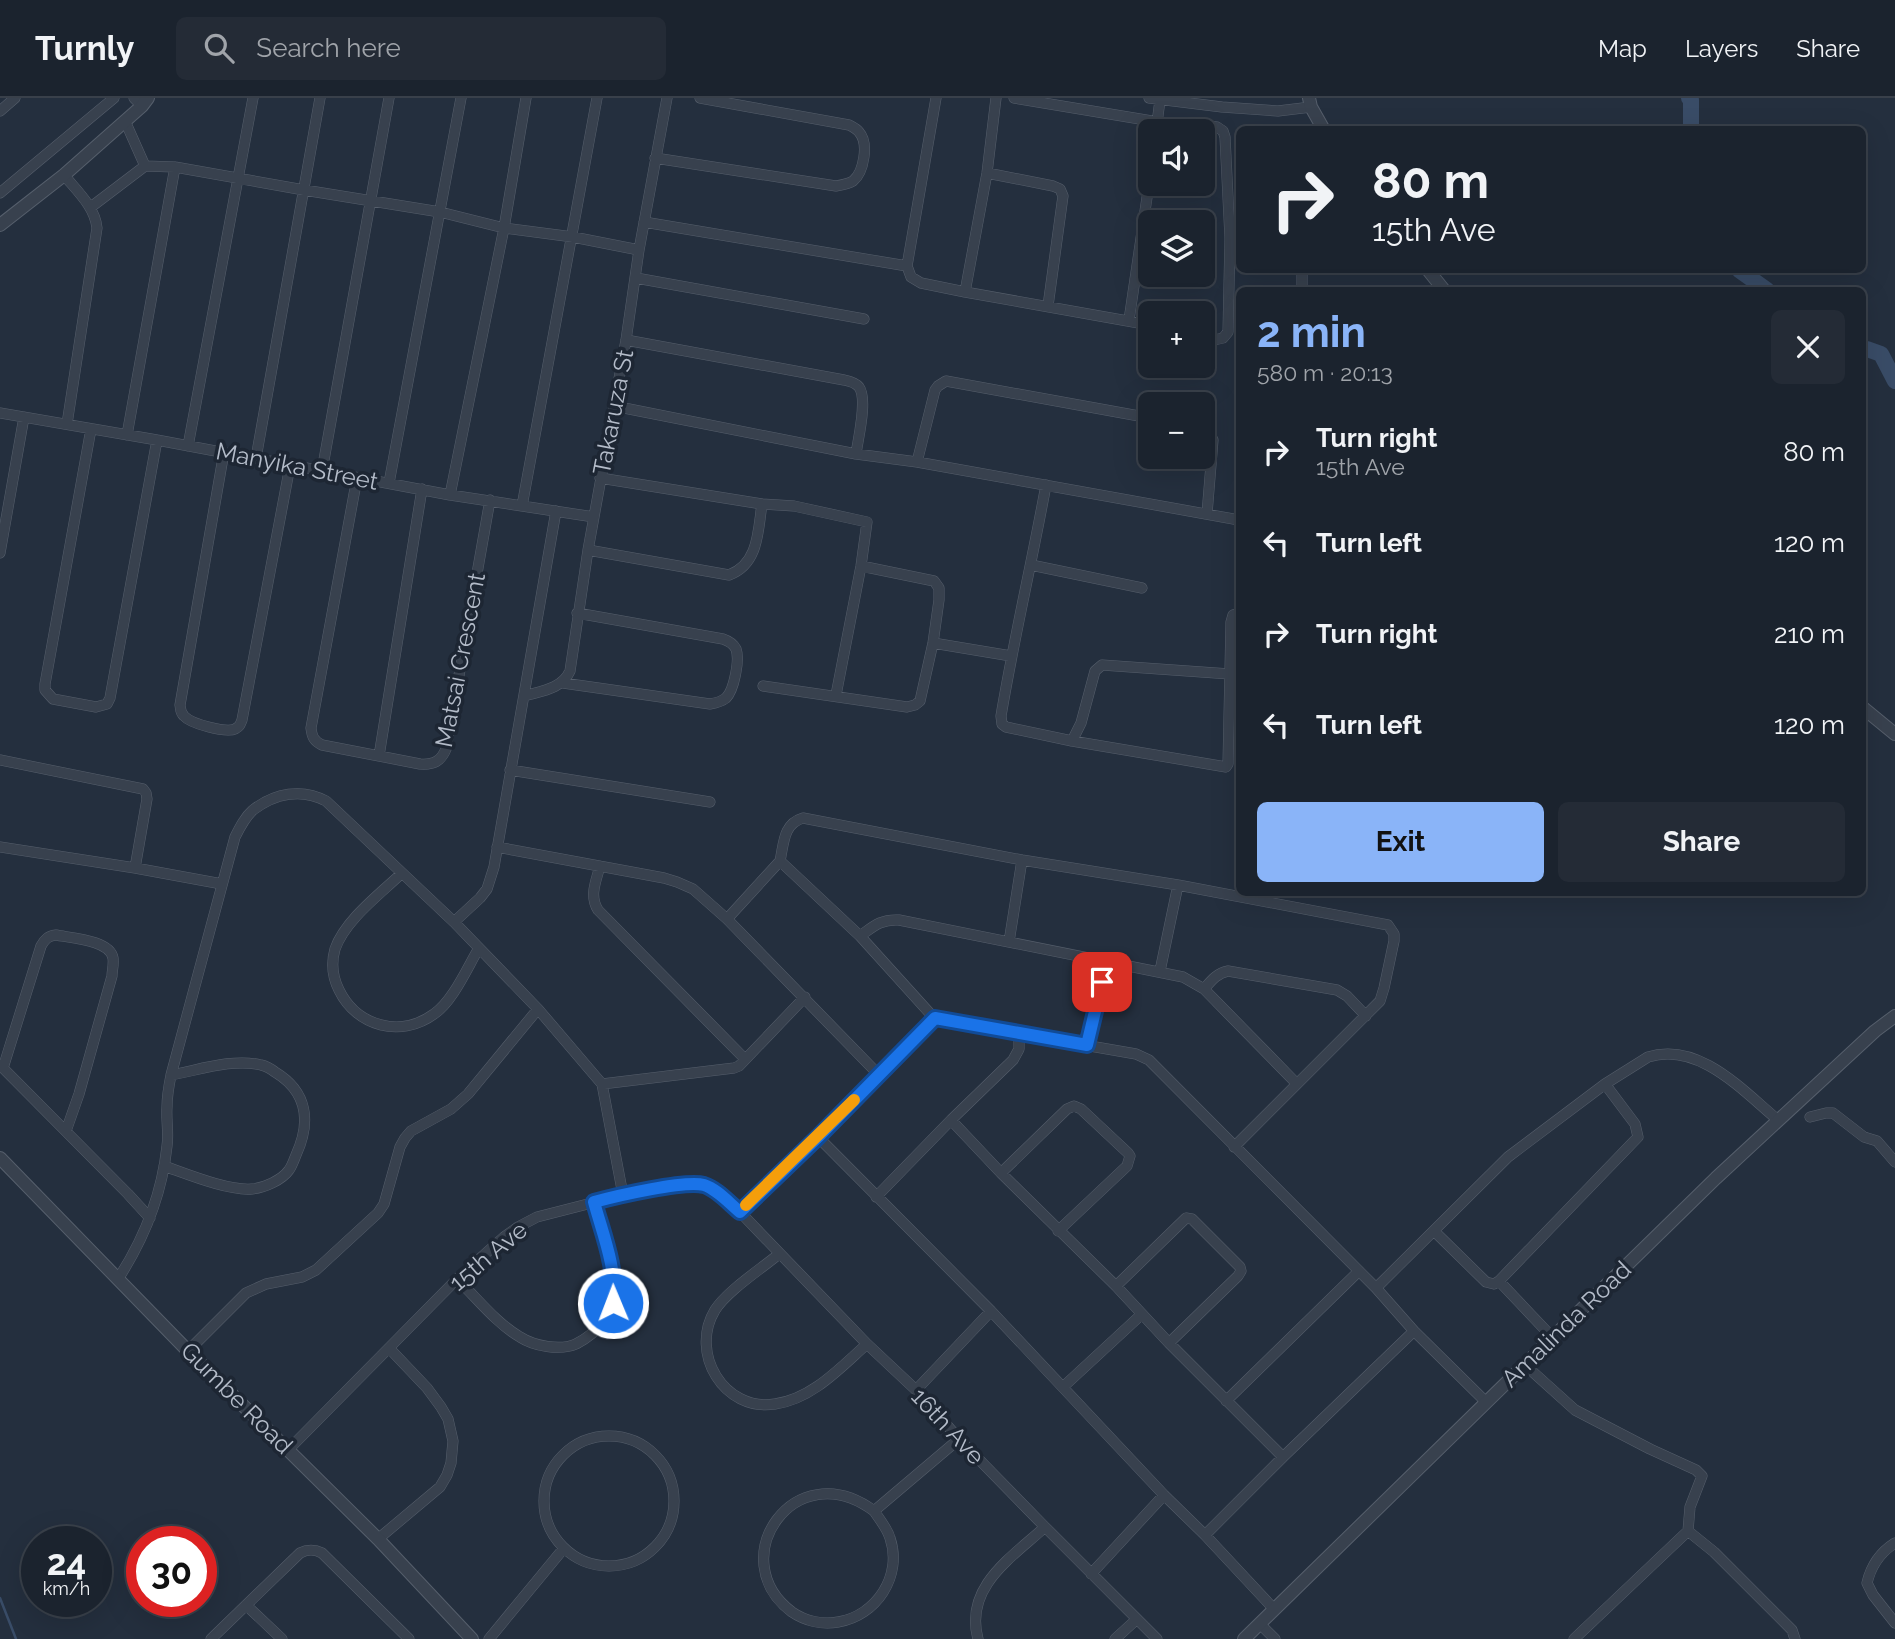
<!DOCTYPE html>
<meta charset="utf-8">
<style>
:root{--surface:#1b232e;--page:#242b36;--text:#f1f3f6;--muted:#a0a4aa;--line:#39404a;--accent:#8ab4f8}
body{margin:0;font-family:Raleway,sans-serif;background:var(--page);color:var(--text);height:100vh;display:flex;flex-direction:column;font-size:26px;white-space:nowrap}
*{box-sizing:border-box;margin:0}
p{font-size:23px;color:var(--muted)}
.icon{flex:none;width:38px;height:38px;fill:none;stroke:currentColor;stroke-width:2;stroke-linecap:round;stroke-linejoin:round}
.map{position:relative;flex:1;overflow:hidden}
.drawer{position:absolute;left:1236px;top:189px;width:630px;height:609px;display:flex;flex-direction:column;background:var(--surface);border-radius:10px;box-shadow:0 7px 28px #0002,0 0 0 2px var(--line)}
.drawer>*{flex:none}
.hud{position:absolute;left:1236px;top:28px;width:630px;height:147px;border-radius:10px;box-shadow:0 7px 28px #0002,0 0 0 2px var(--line);background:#1b232e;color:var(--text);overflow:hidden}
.controls{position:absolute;left:1138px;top:21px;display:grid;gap:14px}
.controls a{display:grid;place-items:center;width:77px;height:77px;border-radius:10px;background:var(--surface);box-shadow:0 7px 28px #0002,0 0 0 2px var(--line);font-size:35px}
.speed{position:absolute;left:21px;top:1428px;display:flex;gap:14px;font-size:35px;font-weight:700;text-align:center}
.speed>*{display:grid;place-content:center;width:91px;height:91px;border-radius:50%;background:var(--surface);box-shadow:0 7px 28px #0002,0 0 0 2px var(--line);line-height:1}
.speed small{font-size:18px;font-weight:400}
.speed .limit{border:10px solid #d22;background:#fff;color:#111}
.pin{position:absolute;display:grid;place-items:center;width:60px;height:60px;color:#fff;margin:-30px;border-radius:14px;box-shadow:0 4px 10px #0006}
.me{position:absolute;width:77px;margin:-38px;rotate:359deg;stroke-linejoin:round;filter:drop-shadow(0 0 5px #0008)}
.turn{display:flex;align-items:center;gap:24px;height:147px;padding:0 21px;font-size:32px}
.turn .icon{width:91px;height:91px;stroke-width:2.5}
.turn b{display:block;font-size:49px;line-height:60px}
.round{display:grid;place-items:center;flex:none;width:74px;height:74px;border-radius:10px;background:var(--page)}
.summary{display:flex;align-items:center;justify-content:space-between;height:119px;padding:0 21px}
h1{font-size:42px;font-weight:700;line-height:52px;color:var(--accent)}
.cta{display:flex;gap:14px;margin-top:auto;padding:14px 21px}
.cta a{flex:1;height:80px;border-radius:10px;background:var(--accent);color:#111;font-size:28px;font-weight:700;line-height:80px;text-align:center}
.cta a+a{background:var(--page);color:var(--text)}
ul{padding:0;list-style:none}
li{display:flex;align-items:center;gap:21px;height:91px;padding:0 21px}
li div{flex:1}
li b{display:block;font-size:26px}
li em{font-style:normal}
header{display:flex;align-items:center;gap:42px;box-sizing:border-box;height:98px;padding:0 35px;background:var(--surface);border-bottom:2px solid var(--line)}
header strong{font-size:33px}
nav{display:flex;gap:38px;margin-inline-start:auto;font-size:24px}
.search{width:490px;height:63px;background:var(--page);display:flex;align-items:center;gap:18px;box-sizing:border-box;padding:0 24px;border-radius:10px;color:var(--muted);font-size:26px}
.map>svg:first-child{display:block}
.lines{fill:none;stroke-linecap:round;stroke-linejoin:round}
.stream{stroke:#394c67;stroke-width:2.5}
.river{stroke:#394c67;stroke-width:16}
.minor-casing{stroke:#565f6c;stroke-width:11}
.tertiary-casing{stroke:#565f6c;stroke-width:14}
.minor{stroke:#38414e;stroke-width:10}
.tertiary{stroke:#38414e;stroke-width:12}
.route-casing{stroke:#114b97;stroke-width:18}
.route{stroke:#1a73e8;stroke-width:12}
.slow{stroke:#f59e0b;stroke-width:12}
.labels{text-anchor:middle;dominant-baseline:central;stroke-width:7;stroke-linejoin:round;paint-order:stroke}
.street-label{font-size:24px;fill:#b4bcc9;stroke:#1d2633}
</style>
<header>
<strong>Turnly</strong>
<div class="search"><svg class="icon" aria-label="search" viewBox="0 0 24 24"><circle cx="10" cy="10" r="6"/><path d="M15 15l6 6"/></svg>Search here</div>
<nav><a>Map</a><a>Layers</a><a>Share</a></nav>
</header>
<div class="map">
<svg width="1895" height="1541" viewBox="0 0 1895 1541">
<rect width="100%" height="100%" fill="#242f3e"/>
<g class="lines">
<!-- stream -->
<path class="stream" d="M 0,1500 L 16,1541"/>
<!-- river -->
<path class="river" d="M 1689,0 L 1691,2 L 1691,32
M 1739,172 L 1767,192
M 1862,252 L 1867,251 L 1881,256 L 1895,283"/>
<defs>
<path id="minor" d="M 134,0 L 142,8
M 936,0 L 907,168 L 911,179 L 921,185 L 965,194 L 1150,227
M 1014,0 L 1158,24 L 1217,29 L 1223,33 L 1225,39 L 1230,140 L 1228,234 L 1223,240 L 1214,242 L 1202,239
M 1149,0 L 1222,9 L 1278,13 L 1311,9
M 0,13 L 15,0
M 125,23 L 145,68
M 1156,33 L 1160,2
M 655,60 L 836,88 C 842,87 848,86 853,83 C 864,74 869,45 859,34 C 857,31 853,29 849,27 L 700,0
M 987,75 L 1053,88 L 1060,91 L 1063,98 L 1048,208
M 64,77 C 77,93 95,109 97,130 L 67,326
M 0,95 L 114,0
M 91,109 L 145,68 L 175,69 L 304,92 L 440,114 L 504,130 L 573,139 L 639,152
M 644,124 L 907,168
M 1302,172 L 1302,192
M 636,180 L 864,221
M 965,194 L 987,75 L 996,0
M 1129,222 L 1150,79
M 626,242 L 844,282 C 849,283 855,284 859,289 C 868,301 858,341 856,356
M 614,308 L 856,356 L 917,364 L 1239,422
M 0,315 L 157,342 L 450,397 L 594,419
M 91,331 L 45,586 L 45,592 L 53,601 L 96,609 L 107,606 L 110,600 L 157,342
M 1202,331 L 1209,335 L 1213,342 L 1207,416
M 127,337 L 175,69
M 188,348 L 253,0
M 224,354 L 180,607 C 181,612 180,614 184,618 C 191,626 226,635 235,631 C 240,628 240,627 242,622 L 290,368
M 256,360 L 320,0
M 917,364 L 935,292 L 938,288 L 946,283 L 1150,320
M 322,373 L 389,0
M 357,380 L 311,630 C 312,639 314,643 322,647 L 420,666 C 434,667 441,663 446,651 L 490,402
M 389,385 L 461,0
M 1046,387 C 1032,464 1014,540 1001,618 L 1002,626 L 1006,629 L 1072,643 L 1226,669 L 1228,666 L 1231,524 L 1233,517 L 1239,515
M 450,397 L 504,130 L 526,0
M 762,406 L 794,408 L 867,424 L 861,468 L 836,597
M 522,408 L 597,0
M 588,452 L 729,477 C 759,466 758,432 762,406 L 600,380
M 0,455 L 24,319
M 1031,467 L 1142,490
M 933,545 L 1011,558
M 563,585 L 710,606 C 716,605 721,604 726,600 C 734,592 740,562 736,551 C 733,545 729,543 723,541 L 577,515
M 763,588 L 907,609 L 915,607 L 920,603 L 933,545 L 939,502 L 939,490 L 934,483 L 861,468
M 524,598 C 541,593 562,591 570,573 L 588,452 L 626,242 L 639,152 L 667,0
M 1072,643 L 1081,625 L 1095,573 L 1102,567 L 1230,576
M 379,658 L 422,391
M 0,662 L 143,691 L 146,695 L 147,701 L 135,770
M 510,672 L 710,704
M 0,749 L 135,770 L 222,786
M 497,749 L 664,780 L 677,784 L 693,791 L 727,821 L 879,977
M 600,768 C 596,783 589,798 598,812 L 745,961
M 402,775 C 380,796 345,822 335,851 C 331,865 333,880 339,892 C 357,929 401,940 434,916 C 453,903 467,870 479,850
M 727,821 L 780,763
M 454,824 L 480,800 L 487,791 L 494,769 L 556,413
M 860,838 C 874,828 881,821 899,822 L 1183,879 L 1204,891 L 1297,986
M 1009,844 L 1022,762
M 1160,873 L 1178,787
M 1204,891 C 1211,883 1217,875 1228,873 L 1337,892 L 1347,898 L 1366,918
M 1087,947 L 1106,863
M 0,967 L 128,1096 L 150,1120
M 3,970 L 41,848 C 45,841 48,838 56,837 C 71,840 110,842 113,860 C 114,866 112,873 112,878 L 79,996 L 66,1033
M 602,986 L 734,970 L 739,968 L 805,899
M 1810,1019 L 1826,1015 L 1833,1015 L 1864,1039 L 1877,1043 L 1895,1064
M 951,1022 L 1001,1075 L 1116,1188 L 1169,1245 L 1283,1359 L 1205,1437
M 818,1039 L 991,1213 L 1164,1397 L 1205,1437 L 1274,1511
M 1234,1049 L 1380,903 L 1384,890 L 1394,843 L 1394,836 L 1388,827 L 1178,787 L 1022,762 L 803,720 C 783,726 784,745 780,763 L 860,838 L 935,921 L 1136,956 L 1149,962 L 1376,1190 L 1414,1233 L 1486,1304
M 164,1068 C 187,1076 228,1093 252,1091 C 264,1090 282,1082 289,1072 C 292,1068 294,1062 296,1057 C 311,1024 308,994 275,974 C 271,971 266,968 261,967 C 233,960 199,972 171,977
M 1001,1075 L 1067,1011 L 1074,1008 L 1081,1011 L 1128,1055 L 1130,1058 L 1127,1068 L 1058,1133
M 876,1099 L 951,1022 L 1013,962 L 1019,951 L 1019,935
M 740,1114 L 818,1039 L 935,921
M 1434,1133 L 1486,1184 L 1494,1186 L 1499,1183 L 1638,1039 L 1635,1026 L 1605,986
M 779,1156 C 761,1171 727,1193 715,1212 C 689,1255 724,1314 775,1306 C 812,1301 840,1270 867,1246
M 118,1181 C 144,1141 162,1096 167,1048 C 169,1035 166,1022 167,1009 C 167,998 169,987 171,977 L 235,739 C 240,729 245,719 253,712 C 275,695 302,690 326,703 L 454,824 L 538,911 L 602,986 L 623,1097
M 457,1181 C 477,1200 496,1225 520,1239 C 534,1248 560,1253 576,1246 C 637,1215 608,1154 594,1104
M 1499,1183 L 1552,1239
M 1116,1188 L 1186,1120 L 1192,1121 L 1240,1169 L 1241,1173 L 1238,1178 L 1169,1245
M 1376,1190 L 1508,1059 L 1605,986 L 1648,959 C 1699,943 1743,993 1778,1022
M 188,1253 L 246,1195 L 266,1186 L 302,1179 L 316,1172 L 378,1115 L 384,1106 L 400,1049 L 405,1040 L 411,1033 L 451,1011 L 468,996 L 538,911
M 1524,1266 L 1575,1312 L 1650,1351 L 1696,1372 L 1702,1378 L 1690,1409 L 1688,1433 L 1714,1454 L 1792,1532 L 1795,1541
M 1063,1289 L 1142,1216
M 916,1292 L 991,1213
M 1226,1303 L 1359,1173
M544 1403a65 65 0 1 1 130 0a65 65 0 1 1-130 0Z
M 289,1351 L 457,1181 L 504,1139 L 518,1129 L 537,1119 L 623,1097 L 693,1086 L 708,1089 L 740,1114 L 867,1246 L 916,1292 L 959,1341 L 1045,1429 L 1157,1541
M 1283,1359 L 1414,1233
M 874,1413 C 880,1422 887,1430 890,1440 C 903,1478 876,1518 838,1524 C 822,1527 805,1523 792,1514 C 722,1462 794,1354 874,1413 L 959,1341
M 378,1441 L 440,1389 L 447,1377 L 451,1365 L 453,1343 L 448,1321 L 441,1309 L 427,1290 L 389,1250
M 1895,1445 C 1879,1455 1871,1468 1867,1485 L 1873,1497 L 1895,1525
M 1091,1476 L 1164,1397
M 246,1507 L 282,1541
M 1260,1526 L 1275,1541
M 211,1541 L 300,1455 C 308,1451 314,1451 322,1455 L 409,1541
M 489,1541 L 564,1450
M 978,1541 C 964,1489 1011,1460 1045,1429
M 1115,1541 L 1137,1521
M 1574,1541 L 1688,1433"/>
<path id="tertiary" d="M 1309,0 L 1311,9 L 1324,32
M 0,127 L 64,77 L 142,8 L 148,0
M 1428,172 L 1444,192
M 1862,609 L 1895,636
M 0,1060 L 188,1253 L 378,1441 L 472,1541
M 1244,1541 L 1716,1080 L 1875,933 L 1895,918"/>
</defs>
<!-- minor casing -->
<use href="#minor" class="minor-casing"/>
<!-- tertiary casing -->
<use href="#tertiary" class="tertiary-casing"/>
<!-- minor -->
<use href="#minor" class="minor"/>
<!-- tertiary -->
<use href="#tertiary" class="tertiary"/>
</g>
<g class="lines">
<defs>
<path id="route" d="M 613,1205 C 617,1170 603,1137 594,1104 C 616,1098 685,1082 704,1087 C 717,1091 729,1105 740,1114 L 818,1039 L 935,920 L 1087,947 L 1102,884"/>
</defs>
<!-- route casing -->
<use href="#route" class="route-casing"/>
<!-- route -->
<use href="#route" class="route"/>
<!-- slow -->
<path class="slow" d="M 746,1107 L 854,1002"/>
</g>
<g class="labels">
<!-- street labels -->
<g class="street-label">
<text transform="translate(613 314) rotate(-79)">Takaruza St</text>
<text transform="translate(297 368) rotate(11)">Manyika Street</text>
<text transform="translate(460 562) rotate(-79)">Matsai Crescent</text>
<text transform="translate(488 1158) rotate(-40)">15th Ave</text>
<text transform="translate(1566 1226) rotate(-44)">Amalinda Road</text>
<text transform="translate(237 1300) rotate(45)">Gumbe Road</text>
<text transform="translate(948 1328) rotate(47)">16th Ave</text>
</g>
</g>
</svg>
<div class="controls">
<a><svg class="icon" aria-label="sound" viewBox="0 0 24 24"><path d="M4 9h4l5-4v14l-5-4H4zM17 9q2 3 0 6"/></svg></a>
<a><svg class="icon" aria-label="layers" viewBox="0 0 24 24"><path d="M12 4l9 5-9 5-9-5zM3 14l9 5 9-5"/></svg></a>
<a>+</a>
<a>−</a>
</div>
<div class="speed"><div>24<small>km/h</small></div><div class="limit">30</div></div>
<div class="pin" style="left:1102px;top:884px;background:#d93025"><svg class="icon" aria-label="arrive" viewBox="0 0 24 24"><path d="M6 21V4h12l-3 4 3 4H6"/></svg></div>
<svg class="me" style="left:613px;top:1205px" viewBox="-20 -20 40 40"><circle r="17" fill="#1a73e8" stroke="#fff" stroke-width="3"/><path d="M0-11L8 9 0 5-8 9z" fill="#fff"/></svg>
<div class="hud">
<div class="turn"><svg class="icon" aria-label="right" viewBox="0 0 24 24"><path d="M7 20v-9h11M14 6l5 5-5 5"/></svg><div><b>80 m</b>15th Ave</div></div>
</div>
<section class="drawer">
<div class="summary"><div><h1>2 min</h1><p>580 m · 20:13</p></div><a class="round"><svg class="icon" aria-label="close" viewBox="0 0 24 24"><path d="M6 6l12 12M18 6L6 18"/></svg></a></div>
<ul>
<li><svg class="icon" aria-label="right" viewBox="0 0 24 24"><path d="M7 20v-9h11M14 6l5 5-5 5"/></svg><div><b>Turn right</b><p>15th Ave</p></div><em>80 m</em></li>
<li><svg class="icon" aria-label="left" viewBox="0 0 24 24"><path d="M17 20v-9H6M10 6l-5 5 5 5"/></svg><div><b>Turn left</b></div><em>120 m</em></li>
<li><svg class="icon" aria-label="right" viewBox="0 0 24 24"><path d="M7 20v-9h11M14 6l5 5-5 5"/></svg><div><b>Turn right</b></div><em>210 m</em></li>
<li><svg class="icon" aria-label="left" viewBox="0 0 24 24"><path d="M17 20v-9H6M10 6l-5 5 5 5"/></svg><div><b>Turn left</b></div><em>120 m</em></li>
</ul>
<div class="cta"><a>Exit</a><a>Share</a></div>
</section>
</div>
